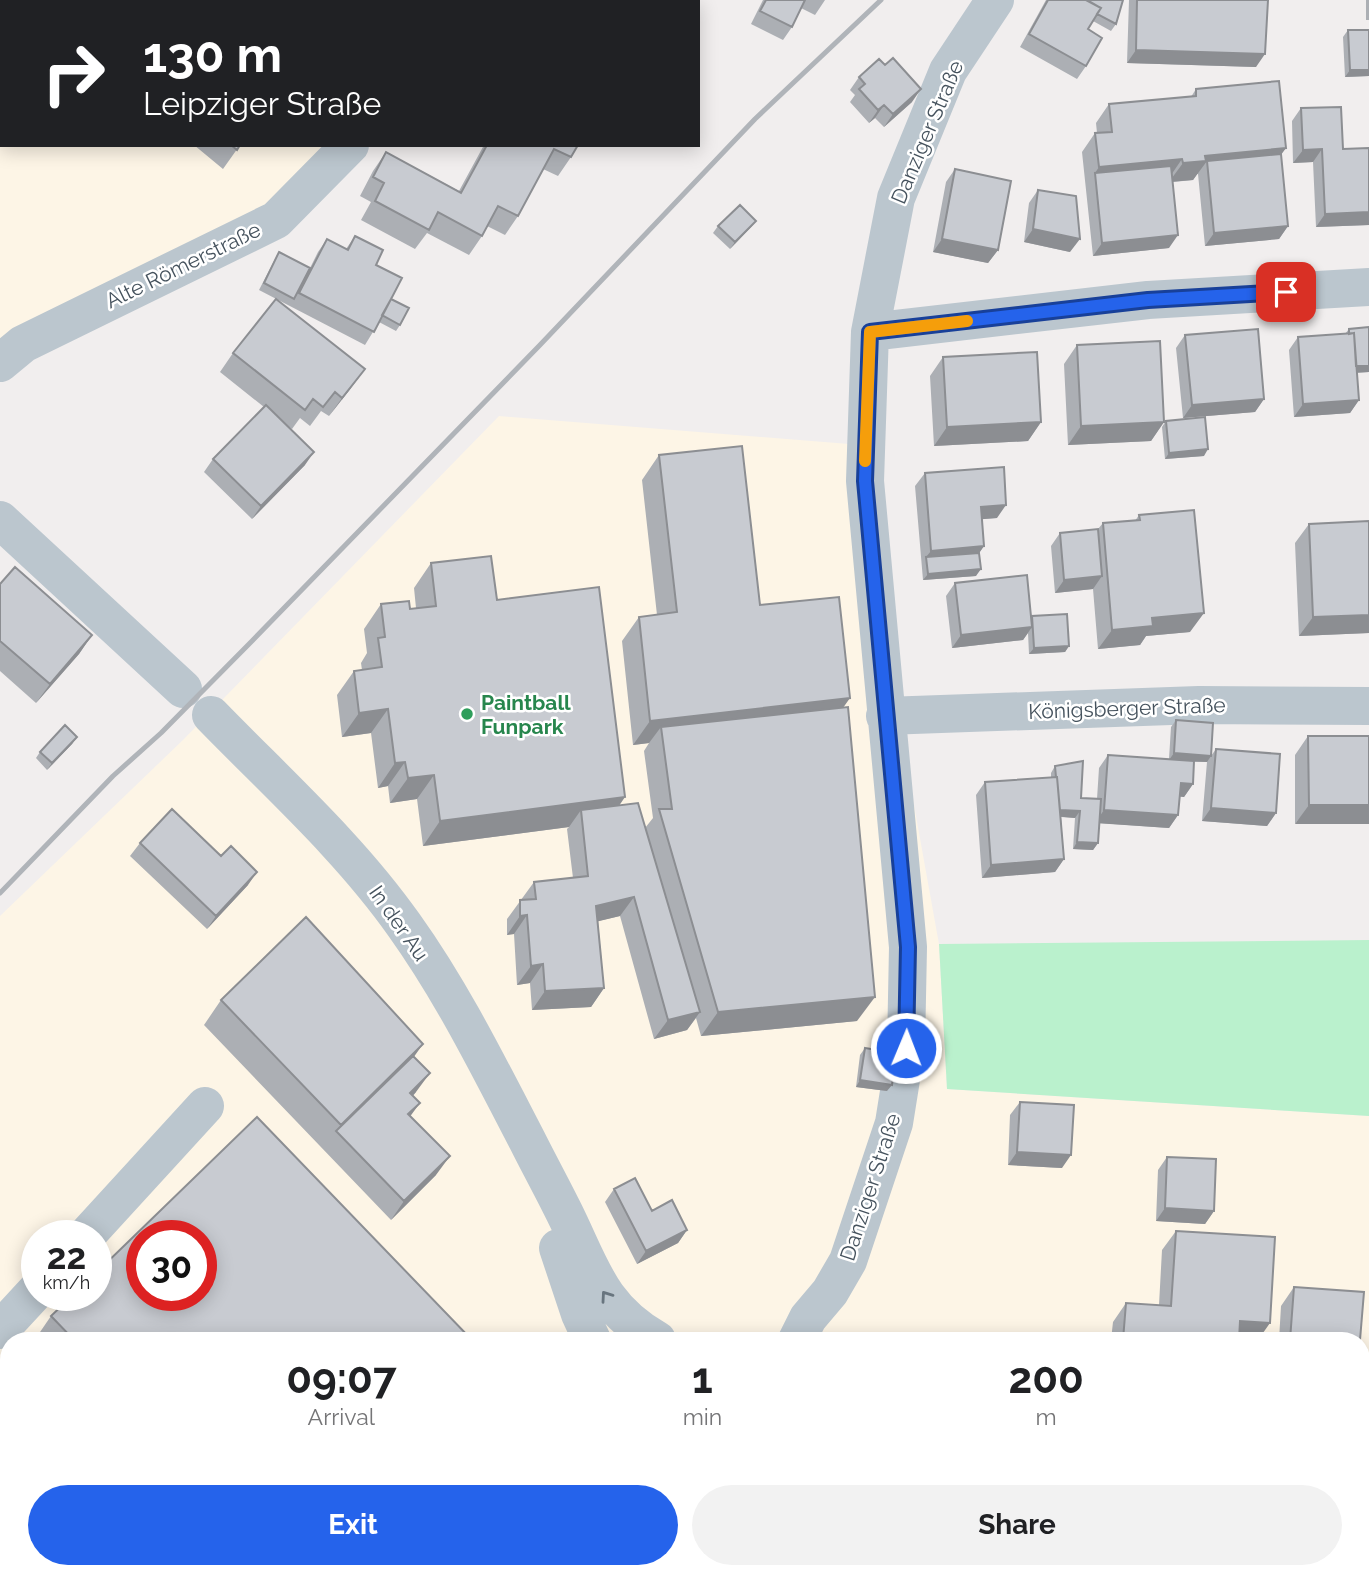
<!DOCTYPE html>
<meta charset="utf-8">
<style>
:root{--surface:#fff;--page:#f2f2f2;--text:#202124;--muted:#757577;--accent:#2563eb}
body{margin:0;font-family:Raleway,sans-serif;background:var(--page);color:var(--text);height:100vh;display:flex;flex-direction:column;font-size:26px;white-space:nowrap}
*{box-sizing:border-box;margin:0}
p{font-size:23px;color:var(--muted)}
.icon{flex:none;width:38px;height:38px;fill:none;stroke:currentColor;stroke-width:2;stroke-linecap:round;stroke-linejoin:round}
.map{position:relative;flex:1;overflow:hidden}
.panel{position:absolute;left:0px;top:1332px;width:1370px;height:247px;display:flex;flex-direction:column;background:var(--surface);border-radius:28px 28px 0 0;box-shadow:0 4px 18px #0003}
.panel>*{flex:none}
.hud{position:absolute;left:0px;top:0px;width:700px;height:147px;box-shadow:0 4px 18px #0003;background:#202124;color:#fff;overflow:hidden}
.speed{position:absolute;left:21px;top:1220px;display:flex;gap:14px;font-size:35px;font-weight:700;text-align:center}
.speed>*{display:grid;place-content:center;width:91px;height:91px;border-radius:50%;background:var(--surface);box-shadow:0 4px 18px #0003;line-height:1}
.speed small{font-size:18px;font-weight:400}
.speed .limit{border:10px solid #d22;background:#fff;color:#111}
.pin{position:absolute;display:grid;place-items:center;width:60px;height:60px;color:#fff;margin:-30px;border-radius:14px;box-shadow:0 4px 10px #0006}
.me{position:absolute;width:77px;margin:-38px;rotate:1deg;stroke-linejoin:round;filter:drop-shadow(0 0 5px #0008)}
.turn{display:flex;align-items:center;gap:24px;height:147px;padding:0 28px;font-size:32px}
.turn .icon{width:91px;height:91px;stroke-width:2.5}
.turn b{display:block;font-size:49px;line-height:60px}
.eta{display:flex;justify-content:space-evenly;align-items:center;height:119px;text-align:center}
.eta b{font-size:42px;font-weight:700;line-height:49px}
.action{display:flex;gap:14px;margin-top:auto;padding:14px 28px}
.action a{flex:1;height:80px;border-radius:42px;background:var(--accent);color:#fff;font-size:28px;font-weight:700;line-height:80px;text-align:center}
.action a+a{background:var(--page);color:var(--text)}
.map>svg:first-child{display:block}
.commercial{fill:#fdf5e6;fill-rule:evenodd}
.green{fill:#baf1cd}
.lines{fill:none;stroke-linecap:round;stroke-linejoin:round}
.minor{stroke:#bbc6ce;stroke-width:38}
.rail{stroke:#b0b4b9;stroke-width:5}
.wall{fill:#acafb4}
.shaded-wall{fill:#8c8e92}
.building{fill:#c8cbd1;stroke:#8c8e92;stroke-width:2;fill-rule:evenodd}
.oneway{stroke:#68757f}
.route-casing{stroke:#184099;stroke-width:18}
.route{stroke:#2563eb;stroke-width:12}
.slow{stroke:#f59e0b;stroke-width:12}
.leisure-dot{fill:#2e9e5b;stroke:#fff;stroke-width:2.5}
.labels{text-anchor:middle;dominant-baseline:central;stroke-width:5;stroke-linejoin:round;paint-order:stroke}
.street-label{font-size:21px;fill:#45525d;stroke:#fff}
.leisure-label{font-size:21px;font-weight:bold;fill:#27864d;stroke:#fff;text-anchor:start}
</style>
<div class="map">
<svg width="1369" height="1578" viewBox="0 0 1369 1578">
<rect width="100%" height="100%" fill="#f1eeee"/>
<!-- commercial -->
<path class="commercial" d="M 0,0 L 186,2 L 2,2 L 2,145 L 350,145 L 276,220 L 0,363 Z
M 499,416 L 849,444 L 939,944 L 947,1089 L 1369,1116 L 1369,1578 L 0,1578 L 0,916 L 184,739 ZM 37,1236 L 96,1236 L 96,1295 L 37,1295 ZM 142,1236 L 201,1236 L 201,1295 L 142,1295 ZM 9,1340 L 1362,1340 L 1362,1570 L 9,1570 Z"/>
<!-- green -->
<path class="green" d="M 1369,940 L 1369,1116 L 947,1089 L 939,944 Z"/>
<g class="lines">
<!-- minor -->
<path class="minor" d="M 427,2 L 428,0
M 870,332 L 1148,300 L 1369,287
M 0,363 L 23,344 L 276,220 L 350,145
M 0,520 L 183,689
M 211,715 C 276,782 349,847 404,925 C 452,992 489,1067 527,1140 C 538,1162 550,1184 561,1206 C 590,1262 597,1306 657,1340
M 885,716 L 1199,705 L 1369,706
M 86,1236 L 205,1106
M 558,1248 L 580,1314 L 592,1340
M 0,1330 L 37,1290
M 797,1340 L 808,1318 L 830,1292 L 848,1261 L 894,1123 L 906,1048 L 908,947 L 865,481 L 870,332 L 896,198 L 948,71 L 995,0
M 1362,1503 L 1369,1503
M 583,1578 L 590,1570
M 1200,1578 L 1207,1570"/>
<!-- rail -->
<path class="rail" d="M 0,893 L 113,776 L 161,733 L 252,641 L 539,346 L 755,119 L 881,0"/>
</g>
<!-- wall -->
<path class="wall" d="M 231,0 L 277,0 L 276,2 L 233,2 Z
M 763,0 L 825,0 L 815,15 L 801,8 L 792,27 L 783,40 L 751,24 Z
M 1046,0 L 1123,0 L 1116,24 L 1111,31 L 1093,21 L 1088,29 L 1086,66 L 1077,79 L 1020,47 Z
M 1129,0 L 1268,0 L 1256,67 L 1127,63 Z
M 1366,0 L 1369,0 L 1369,20 L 1366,20 Z
M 1348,30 L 1369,30 L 1369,76 L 1345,77 L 1343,37 Z
M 859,77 L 912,102 L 884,127 L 875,118 L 869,123 L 850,102 L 855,95 L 850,90 Z
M 1196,89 L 1286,148 L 1281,154 L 1288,226 L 1279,239 L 1205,246 L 1198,174 L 1197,174 L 1193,180 L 1173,182 L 1169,248 L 1093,256 L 1082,152 L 1095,133 L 1097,133 L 1096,123 L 1109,104 L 1191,97 Z
M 1301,108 L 1369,225 L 1316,227 L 1313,162 L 1293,163 L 1292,121 Z
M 194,145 L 240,145 L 223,169 Z
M 484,145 L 578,145 L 571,157 L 558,176 L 543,169 L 518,216 L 505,235 L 487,226 L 482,236 L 469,255 L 427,233 L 415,249 L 361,220 L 371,202 L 360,196 L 373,171 L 386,152 L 459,191 Z
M 955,169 L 998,250 L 988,263 L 933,252 L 946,182 Z
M 1038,190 L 1070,252 L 1024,242 L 1029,203 Z
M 756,221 L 751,227 L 730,249 L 713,233 L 718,226 Z
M 355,236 L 376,265 L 391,299 L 400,325 L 396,331 L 379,322 L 365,345 L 259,290 L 275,259 L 279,252 L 310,268 L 318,252 L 327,239 L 346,249 Z
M 1369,327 L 1369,372 L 1357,373 L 1359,400 L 1350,413 L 1294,417 L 1289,350 L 1298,337 L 1345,334 L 1349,329 Z
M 1185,335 L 1264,399 L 1255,412 L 1183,418 L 1176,348 Z
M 1077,345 L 1164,422 L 1151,441 L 1068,445 L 1064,364 Z
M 233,353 L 351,388 L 329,416 L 321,411 L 310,426 L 300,418 L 292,429 L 285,424 L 305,465 L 252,519 L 204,472 L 213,459 L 264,407 L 220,372 Z
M 943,357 L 1041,422 L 1028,441 L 934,446 L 930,376 Z
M 1166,421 L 1204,456 L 1165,459 L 1162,427 Z
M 659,455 L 760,605 L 843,707 L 857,1021 L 701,1036 L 696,1018 L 687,1030 L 654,1039 L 620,916 L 598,921 L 604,988 L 591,1007 L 532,1010 L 530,983 L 517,985 L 514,934 L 507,935 L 507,919 L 534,882 L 573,878 L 567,829 L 569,827 L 423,846 L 417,799 L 390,803 L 388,786 L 378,788 L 371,733 L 342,737 L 337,695 L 354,671 L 362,670 L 361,663 L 367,653 L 364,629 L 381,604 L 410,609 L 416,608 L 414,588 L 431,563 L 497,600 L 620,805 L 645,828 L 653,818 L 644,751 L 649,743 L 633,745 L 622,641 L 639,617 L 657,615 L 642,480 Z
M 925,473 L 997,518 L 982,519 L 984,546 L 979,553 L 976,576 L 923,580 L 915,486 Z
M 1139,515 L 1190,632 L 1146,636 L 1140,645 L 1098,649 L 1093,589 L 1055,593 L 1051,546 L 1060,533 L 1098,529 L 1103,523 L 1135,521 Z
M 1369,521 L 1369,633 L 1299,636 L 1295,543 L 1309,524 Z
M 955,583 L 1032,617 L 1069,646 L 1065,652 L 1029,654 L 1028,633 L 1023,640 L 952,648 L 946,596 Z
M 0,584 L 92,635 L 79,654 L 36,703 L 0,671 Z
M 1176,720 L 1211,756 L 1216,749 L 1276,813 L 1267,826 L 1202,821 L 1207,762 L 1194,762 L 1193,784 L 1184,797 L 1180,796 L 1178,815 L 1169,828 L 1099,823 L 1098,843 L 1093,850 L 1073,849 L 1075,818 L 1061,817 L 1064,859 L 1055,872 L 982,878 L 976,795 L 985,782 L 1051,777 L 1051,773 L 1055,766 L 1081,798 L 1097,799 L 1099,768 L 1108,755 L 1169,759 L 1171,727 Z
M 1308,736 L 1369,736 L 1295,824 L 1295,755 Z
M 77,737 L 72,744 L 47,770 L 36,758 L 40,752 Z
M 140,843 L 248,885 L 207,929 L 130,856 Z
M 221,1000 L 414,1057 L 416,1092 L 413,1096 L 410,1116 L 436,1175 L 391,1220 L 204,1025 Z
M 865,1048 L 887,1091 L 856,1087 L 860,1055 Z
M 1020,1102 L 1062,1168 L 1008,1165 L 1010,1115 Z
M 1167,1157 L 1214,1211 L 1205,1224 L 1156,1221 L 1158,1170 Z
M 614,1189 L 687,1230 L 678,1243 L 637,1264 L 605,1202 Z
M 1176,1231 L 1258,1340 L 1111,1340 L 1113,1322 L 1126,1303 L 1159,1305 L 1162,1250 Z
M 1294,1287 L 1360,1340 L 1279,1340 L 1281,1306 Z
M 51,1316 L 472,1340 L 43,1340 L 38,1335 Z"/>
<!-- shaded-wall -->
<path class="shaded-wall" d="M 1136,50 L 1265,54 L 1256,67 L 1127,63 Z
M 1350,70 L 1369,70 L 1369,76 L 1345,77 Z
M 921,89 L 912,102 L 884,127 L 893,114 Z
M 884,105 L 875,118 L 869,123 L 878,110 Z
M 1286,148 L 1272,167 L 1207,161 L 1193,180 L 1169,182 L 1183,163 L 1205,156 Z
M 1322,149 L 1313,162 L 1293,163 L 1303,150 Z
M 1182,159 L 1169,178 L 1095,173 L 1099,167 Z
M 1369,212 L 1369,225 L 1316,227 L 1325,214 Z
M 756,221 L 751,227 L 730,249 L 735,242 Z
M 1288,226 L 1279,239 L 1205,246 L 1214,233 Z
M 1033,229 L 1080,239 L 1070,252 L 1024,242 Z
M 1178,235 L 1169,248 L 1093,256 L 1102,243 Z
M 942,239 L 998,250 L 988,263 L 933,252 Z
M 1369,366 L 1369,372 L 1347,373 L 1352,367 Z
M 365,369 L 351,388 L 329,416 L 342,398 Z
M 1264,399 L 1255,412 L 1183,418 L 1192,405 Z
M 1359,400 L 1350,413 L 1294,417 L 1303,404 Z
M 1041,422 L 1028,441 L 934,446 L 947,427 Z
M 1164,422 L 1151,441 L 1068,445 L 1081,426 Z
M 1208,449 L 1204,456 L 1165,459 L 1169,453 Z
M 314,452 L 305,465 L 252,519 L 261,506 Z
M 1006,505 L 997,518 L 972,520 L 981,507 Z
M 984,546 L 975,559 L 926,557 L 931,551 Z
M 981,569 L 976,576 L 923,580 L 928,574 Z
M 1102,576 L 1093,589 L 1055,593 L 1064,580 Z
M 1204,613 L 1190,632 L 1146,636 L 1140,645 L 1098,649 L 1112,630 L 1152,618 Z
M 1369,615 L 1369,633 L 1299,636 L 1313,617 Z
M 1032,627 L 1023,640 L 952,648 L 961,635 Z
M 92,635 L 79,654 L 36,703 L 50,684 Z
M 1069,646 L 1065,652 L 1029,654 L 1034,648 Z
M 850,698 L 833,722 L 661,727 L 649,743 L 633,745 L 650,721 Z
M 388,709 L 371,733 L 342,737 L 359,713 Z
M 77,737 L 72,744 L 47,770 L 52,763 Z
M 1174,753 L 1211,756 L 1207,762 L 1169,760 Z
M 405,762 L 388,786 L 378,788 L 395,763 Z
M 434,775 L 417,799 L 390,803 L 408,778 Z
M 1181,783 L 1193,784 L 1184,797 L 1172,796 Z
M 625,797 L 608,822 L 581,810 L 569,827 L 423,846 L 440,821 Z
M 1309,805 L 1369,805 L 1369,824 L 1295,824 Z
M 1211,808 L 1276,813 L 1267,826 L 1202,821 Z
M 1058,810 L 1080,811 L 1075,818 L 1053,816 Z
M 1104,810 L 1178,815 L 1169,828 L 1095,823 Z
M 1077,842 L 1098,843 L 1093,850 L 1073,849 Z
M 1064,859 L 1055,872 L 982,878 L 991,865 Z
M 257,872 L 248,885 L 207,929 L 216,916 Z
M 634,897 L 620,916 L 583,925 L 596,906 Z
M 527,915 L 514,934 L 507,935 L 520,916 Z
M 543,964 L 530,983 L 517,985 L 531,966 Z
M 604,988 L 591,1007 L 532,1010 L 545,991 Z
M 875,997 L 857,1021 L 701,1036 L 718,1012 Z
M 700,1012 L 687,1030 L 654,1039 L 668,1020 Z
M 423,1044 L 406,1068 L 336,1131 L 341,1125 Z
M 430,1073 L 416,1092 L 397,1112 L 410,1093 Z
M 860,1080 L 892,1085 L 887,1091 L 856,1087 Z
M 420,1103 L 406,1122 L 408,1114 Z
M 1017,1152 L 1071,1155 L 1062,1168 L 1008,1165 Z
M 450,1156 L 436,1175 L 391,1220 L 404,1201 Z
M 1165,1208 L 1214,1211 L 1205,1224 L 1156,1221 Z
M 687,1230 L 678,1243 L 637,1264 L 646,1251 Z
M 1240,1321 L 1270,1323 L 1258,1340 L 1227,1340 Z
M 1362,1392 L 1369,1392 L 1369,1395 L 1362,1406 Z"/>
<!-- building -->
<path class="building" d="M 465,0 L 541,0 L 540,2 L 464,2 Z
M 766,0 L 805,0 L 792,27 L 760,11 Z
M 1048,0 L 1086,0 L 1101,8 L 1088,29 L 1102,38 L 1086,66 L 1029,34 Z
M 1087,0 L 1123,0 L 1116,24 L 1097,14 L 1101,8 Z
M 1137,0 L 1268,0 L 1265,54 L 1136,50 Z
M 1348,30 L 1369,30 L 1369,70 L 1350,70 Z
M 893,58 L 921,89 L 893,114 L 884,105 L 878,110 L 859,89 L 865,84 L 859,77 L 879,59 L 885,65 Z
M 1279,81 L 1286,148 L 1205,156 L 1206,161 L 1183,163 L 1182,159 L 1099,167 L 1095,133 L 1112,132 L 1109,104 L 1196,96 L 1196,89 Z
M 1341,107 L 1343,149 L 1369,148 L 1369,212 L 1325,214 L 1322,149 L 1303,150 L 1301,108 Z
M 231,145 L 240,145 L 237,150 Z
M 487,145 L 578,145 L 571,157 L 554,149 L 518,216 L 498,206 L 482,236 L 438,212 L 429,230 L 375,201 L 384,183 L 373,177 L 386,152 L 461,193 Z
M 1281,154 L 1288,226 L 1214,233 L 1207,161 Z
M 1171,166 L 1178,235 L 1102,243 L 1095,173 Z
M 955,169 L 1011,181 L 998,250 L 942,239 Z
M 1038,190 L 1076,196 L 1080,239 L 1033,229 Z
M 740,205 L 756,221 L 735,242 L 718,226 Z
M 355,236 L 383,250 L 376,265 L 402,278 L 374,332 L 299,293 L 327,239 L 348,250 Z
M 279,252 L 310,268 L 294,299 L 264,283 Z
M 276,299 L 365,369 L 342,398 L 335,392 L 323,407 L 313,399 L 305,410 L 233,353 Z
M 391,299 L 409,308 L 400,325 L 382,315 Z
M 1369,327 L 1369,366 L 1356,366 L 1354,333 L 1349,334 L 1349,329 Z
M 1258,329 L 1264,399 L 1192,405 L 1185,335 Z
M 1354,333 L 1359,400 L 1303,404 L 1298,337 Z
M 1160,341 L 1164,422 L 1081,426 L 1077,345 Z
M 1037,352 L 1041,422 L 947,427 L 943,357 Z
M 266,405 L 314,452 L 261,506 L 213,459 Z
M 1205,417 L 1208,449 L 1169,453 L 1166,421 Z
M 742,446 L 760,605 L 839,597 L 850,698 L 650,721 L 639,617 L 677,612 L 659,455 Z
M 1004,467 L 1006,505 L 981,507 L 984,546 L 931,551 L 925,473 Z
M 1194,510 L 1204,613 L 1152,618 L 1153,626 L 1112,630 L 1103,523 L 1140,520 L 1139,515 Z
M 1369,521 L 1369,615 L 1313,617 L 1309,524 Z
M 1098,529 L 1102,576 L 1064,580 L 1060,533 Z
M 979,553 L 981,569 L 928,574 L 926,557 Z
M 491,556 L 497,600 L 599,587 L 625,797 L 440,821 L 434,775 L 408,778 L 405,762 L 395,763 L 388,709 L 359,713 L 354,671 L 382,667 L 378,638 L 385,637 L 381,604 L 409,601 L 410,609 L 436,606 L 431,563 Z
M 15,567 L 92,635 L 50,684 L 0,641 L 0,584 Z
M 1027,575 L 1032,627 L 961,635 L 955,583 Z
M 1067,614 L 1069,646 L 1034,648 L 1032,616 Z
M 848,707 L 875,997 L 718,1012 L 659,809 L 672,809 L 661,727 Z
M 1176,720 L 1213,723 L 1211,756 L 1174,753 Z
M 65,725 L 77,737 L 52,763 L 40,752 Z
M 1308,736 L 1369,736 L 1369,805 L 1309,805 Z
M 1216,749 L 1280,754 L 1276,813 L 1211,808 Z
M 1108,755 L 1194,761 L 1193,784 L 1181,783 L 1178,815 L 1104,810 Z
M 1083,761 L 1081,798 L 1101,799 L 1098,843 L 1077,842 L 1080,811 L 1060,810 L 1057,777 L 1056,777 L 1055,766 Z
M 1057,777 L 1064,859 L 991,865 L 985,782 Z
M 638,803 L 700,1012 L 668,1020 L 634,897 L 596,906 L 604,988 L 545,991 L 543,964 L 531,966 L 527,915 L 520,916 L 520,900 L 536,899 L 534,882 L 588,876 L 581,810 Z
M 172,809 L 221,856 L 231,846 L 257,872 L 216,916 L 140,843 Z
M 306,917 L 423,1044 L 341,1125 L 221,1000 Z
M 865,1048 L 896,1053 L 892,1085 L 860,1080 Z
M 413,1056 L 430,1073 L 410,1093 L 420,1103 L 408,1114 L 450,1156 L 404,1201 L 336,1131 Z
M 1020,1102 L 1074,1105 L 1071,1155 L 1017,1152 Z
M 257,1117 L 472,1340 L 74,1340 L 51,1316 L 73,1295 L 96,1295 L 96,1273 ZM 142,1236 L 201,1236 L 201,1295 L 142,1295 Z
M 1167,1157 L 1216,1159 L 1214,1211 L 1165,1208 Z
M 635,1178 L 652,1211 L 672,1200 L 687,1230 L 646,1251 L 614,1189 Z
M 1176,1231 L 1275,1237 L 1270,1323 L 1240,1321 L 1239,1340 L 1123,1340 L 1126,1303 L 1171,1306 Z
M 1294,1287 L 1364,1292 L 1360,1340 L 1290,1340 Z
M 1362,1359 L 1369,1359 L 1369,1392 L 1362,1392 Z
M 9,1433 L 9,1570 L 385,1570 L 392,1578 L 0,1578 L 0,1441 Z"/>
<!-- one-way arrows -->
<defs><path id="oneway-chevron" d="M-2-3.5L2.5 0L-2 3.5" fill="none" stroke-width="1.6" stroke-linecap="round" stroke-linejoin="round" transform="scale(1.75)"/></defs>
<use class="oneway" href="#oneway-chevron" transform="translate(606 1296) rotate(-125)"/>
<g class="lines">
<defs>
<path id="route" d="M 906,1048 L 908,947 L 865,481 L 870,332 L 1148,300 L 1286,292"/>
</defs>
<!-- route casing -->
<use href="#route" class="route-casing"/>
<!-- route -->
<use href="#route" class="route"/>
<!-- slow -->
<path class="slow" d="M 865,461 L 870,332 L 967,321"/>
</g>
<!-- markers -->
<circle class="leisure-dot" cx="467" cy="714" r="7"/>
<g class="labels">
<!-- street labels -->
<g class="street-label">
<text transform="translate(927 132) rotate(-67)">Danziger Straße</text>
<text transform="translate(183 265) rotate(-26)">Alte Römerstraße</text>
<text transform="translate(1127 708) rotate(-2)">Königsberger Straße</text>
<text transform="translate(399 923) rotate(55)">In der Au</text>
<text transform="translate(870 1187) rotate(-72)">Danziger Straße</text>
</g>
<!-- leisure labels -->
<g class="leisure-label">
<text x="481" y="702">Paintball<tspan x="481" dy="24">Funpark</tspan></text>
</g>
</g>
</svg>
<div class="speed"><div>22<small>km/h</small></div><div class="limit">30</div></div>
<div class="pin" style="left:1286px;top:292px;background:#d93025"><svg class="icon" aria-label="arrive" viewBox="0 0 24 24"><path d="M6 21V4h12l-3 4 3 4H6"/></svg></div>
<svg class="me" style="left:906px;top:1048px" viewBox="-20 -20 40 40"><circle r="17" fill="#2563eb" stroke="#fff" stroke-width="3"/><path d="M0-11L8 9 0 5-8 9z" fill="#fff"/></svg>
<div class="hud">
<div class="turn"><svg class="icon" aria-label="right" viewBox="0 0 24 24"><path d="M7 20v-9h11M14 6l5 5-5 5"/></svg><div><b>130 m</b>Leipziger Straße</div></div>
</div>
<section class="panel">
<div class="eta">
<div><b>09:07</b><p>Arrival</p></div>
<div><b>1</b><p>min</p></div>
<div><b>200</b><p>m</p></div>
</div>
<div class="action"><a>Exit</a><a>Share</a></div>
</section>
</div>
